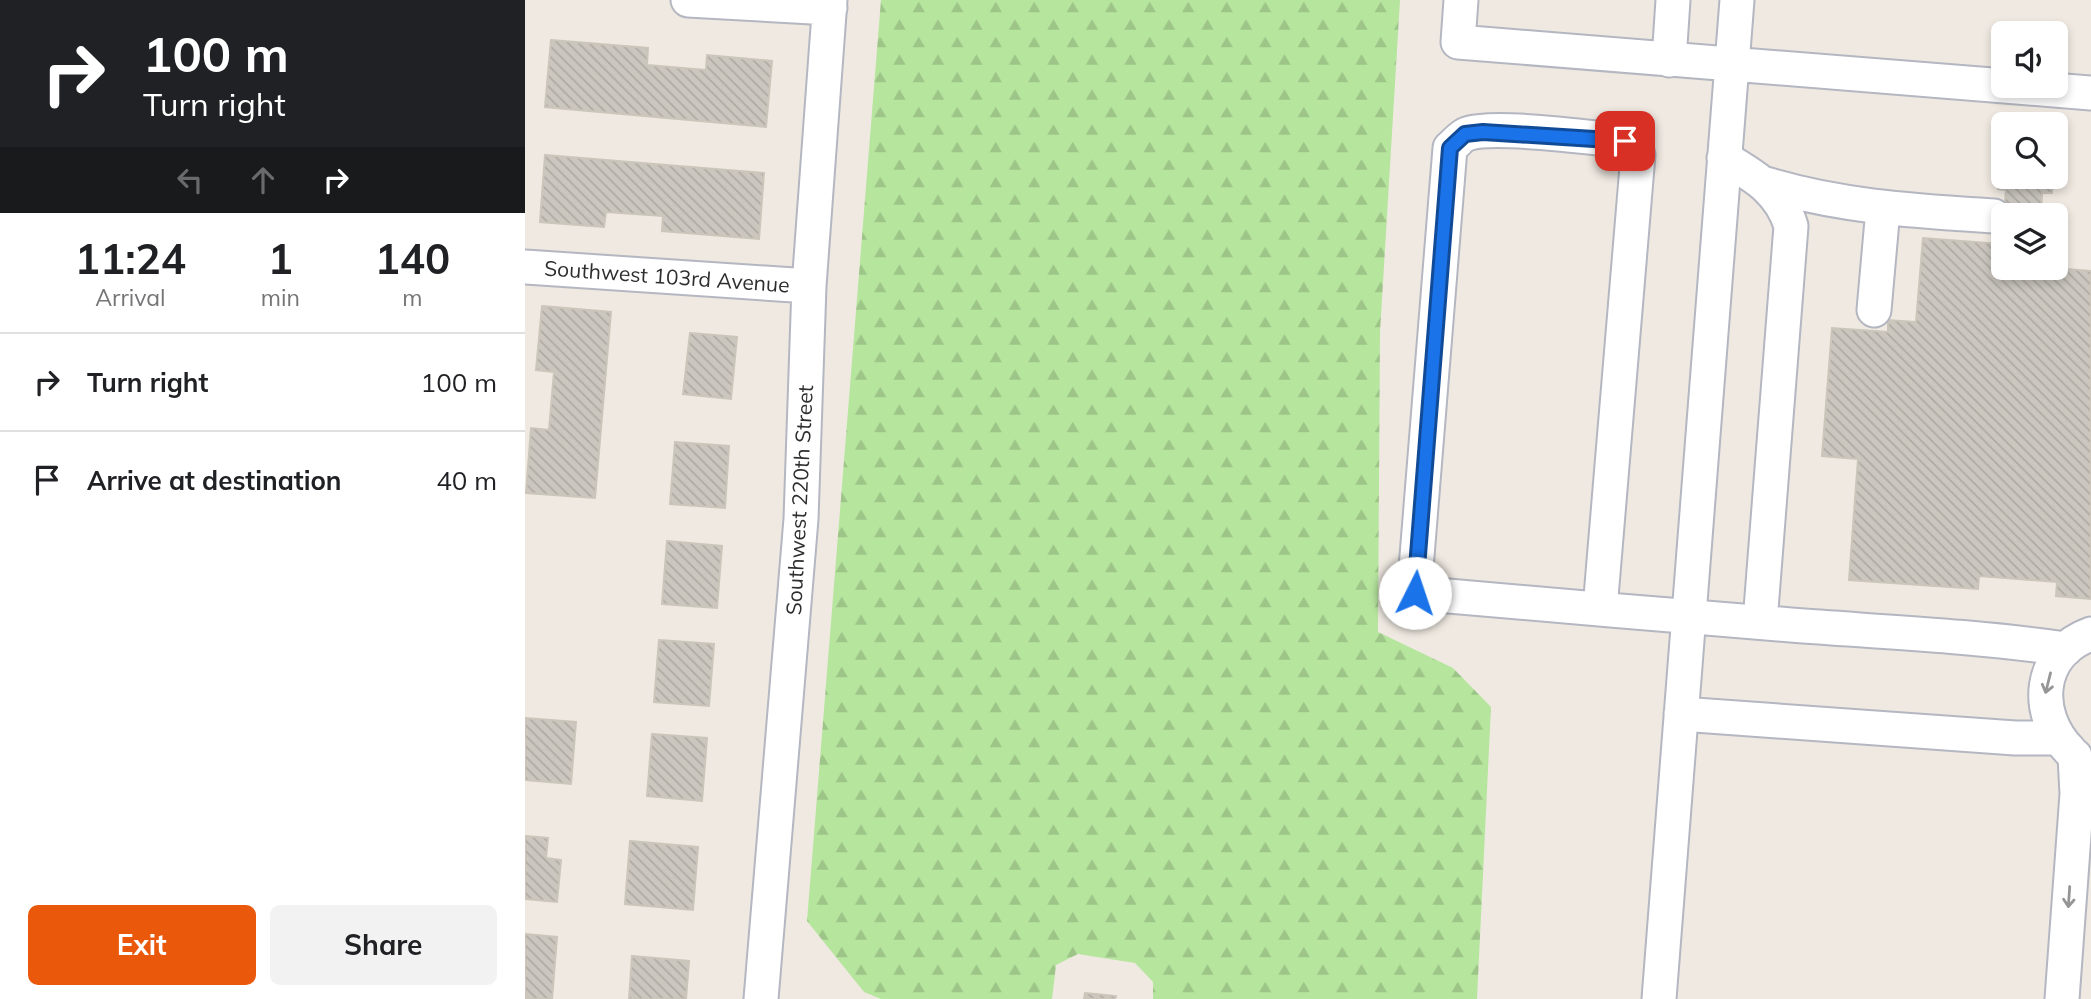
<!DOCTYPE html>
<style>
:root{--surface:#fff;--page:#f2f2f2;--text:#202124;--muted:#757577;--line:#e0e0e0;--accent:#ea580c}
body{margin:0;font-family:Mulish,sans-serif;background:var(--page);color:var(--text);height:100vh;display:flex;flex-direction:column;font-size:26px;white-space:nowrap}
*{box-sizing:border-box;margin:0}
p{font-size:23px;color:var(--muted)}
.icon{flex:none;width:38px;height:38px;fill:none;stroke:currentColor;stroke-width:2;stroke-linecap:round;stroke-linejoin:round}
.map{position:relative;flex:1;overflow:hidden}
.panel{display:flex;flex-direction:column;background:var(--surface);width:525px}
.panel>*{flex:none}
.top-card{background:#202124;color:#fff;overflow:hidden}
.controls{position:absolute;left:1466px;top:21px;display:grid;gap:14px}
.controls a{display:grid;place-items:center;width:77px;height:77px;border-radius:10px;background:var(--surface);box-shadow:0 4px 10px #0003;font-size:35px}
.pin{position:absolute;display:grid;place-items:center;width:60px;height:60px;color:#fff;margin:-30px;border-radius:14px;box-shadow:0 4px 10px #0006}
.me{position:absolute;width:77px;margin:-38px;rotate:4deg;stroke-linejoin:round;filter:drop-shadow(0 0 5px #0008)}
.turn{display:flex;align-items:center;gap:24px;height:147px;padding:0 28px;font-size:32px}
.turn .icon{width:91px;height:91px;stroke-width:2.5}
.turn b{display:block;font-size:49px;line-height:60px}
.lanes{display:flex;align-items:center;height:66px;padding:0 28px;background:#0003;justify-content:center;gap:35px;direction:ltr}
.lanes .off{opacity:.35}
.eta{display:flex;justify-content:space-evenly;align-items:center;height:119px;text-align:center}
.eta b{font-size:42px;font-weight:700;line-height:49px}
.action{display:flex;gap:14px;margin-top:auto;padding:14px 28px}
.action a{flex:1;height:80px;border-radius:10px;background:var(--accent);color:#fff;font-size:28px;font-weight:700;line-height:80px;text-align:center}
.action a+a{background:var(--page);color:var(--text)}
ul{padding:0;list-style:none}
li{display:flex;align-items:center;gap:21px;height:98px;padding:0 28px;border-top:2px solid var(--line)}
li div{flex:1}
li b{display:block;font-size:26px}
li em{font-style:normal}
main{display:flex;flex:1;min-height:0}
.map>svg:first-child{display:block}
.forest{fill:url(#forest-firs)}
.building{fill:url(#building-back-hatch);stroke:#cbc5ba;stroke-width:2}
.lines{fill:none;stroke-linecap:round;stroke-linejoin:round}
.minor-casing{stroke:#b4b7c1;stroke-width:37}
.minor{stroke:#fff;stroke-width:33}
.oneway{stroke:#969696}
.route-casing{stroke:#114b97;stroke-width:18}
.route{stroke:#1a73e8;stroke-width:12}
.labels{text-anchor:middle;dominant-baseline:central;stroke-width:5;stroke-linejoin:round;paint-order:stroke}
.street-label{font-size:21px;fill:#2e2e2e;stroke:#fff}
</style>
<main>
<section class="panel">
<div class="top-card">
<div class="turn"><svg class="icon" aria-label="right" viewBox="0 0 24 24"><path d="M7 20v-9h11M14 6l5 5-5 5"/></svg><div><b>100 m</b>Turn right</div></div>
<div class="lanes"><svg class="icon off" aria-label="left" viewBox="0 0 24 24"><path d="M17 20v-9H6M10 6l-5 5 5 5"/></svg><svg class="icon off" aria-label="ahead" viewBox="0 0 24 24"><path d="M12 20V5M6 11l6-6 6 6"/></svg><svg class="icon" aria-label="right" viewBox="0 0 24 24"><path d="M7 20v-9h11M14 6l5 5-5 5"/></svg></div>
</div>
<div class="eta">
<div><b>11:24</b><p>Arrival</p></div>
<div><b>1</b><p>min</p></div>
<div><b>140</b><p>m</p></div>
</div>
<ul>
<li><svg class="icon" aria-label="right" viewBox="0 0 24 24"><path d="M7 20v-9h11M14 6l5 5-5 5"/></svg><div><b>Turn right</b></div><em>100 m</em></li>
<li><svg class="icon" aria-label="arrive" viewBox="0 0 24 24"><path d="M6 21V4h12l-3 4 3 4H6"/></svg><div><b>Arrive at destination</b></div><em>40 m</em></li>
</ul>
<div class="action"><a>Exit</a><a>Share</a></div>
</section>
<div class="map">
<svg width="1566" height="999" viewBox="0 0 1566 999">
<defs>
<pattern id="forest-firs" width="22" height="20" patternUnits="userSpaceOnUse" patternTransform="scale(1.75)"><rect width="22" height="20" fill="#b6e59e"/><path d="M5 1l3.5 6h-7zM16 11l3.5 6h-7z" fill="#9dc588"/></pattern>
<pattern id="building-back-hatch" width="6" height="6" patternUnits="userSpaceOnUse" patternTransform="scale(1.75)"><rect width="6" height="6" fill="#cbc7bf"/><path d="M-1 5l2 2M0 0l6 6M5-1l2 2" fill="none" stroke="#afaba4"/></pattern>
</defs>
<rect width="100%" height="100%" fill="#efe9e1"/>
<!-- forest -->
<path class="forest" d="M 356,0 L 875,0 L 855,332 L 853,632 L 928,668 L 966,707 L 952,999 L 628,999 L 628,982 L 610,963 L 553,954 L 531,965 L 527,999 L 356,999 L 339,992 L 282,921 Z"/>
<!-- building -->
<path class="building" d="M 26,40 L 123,48 L 122,65 L 181,70 L 182,55 L 247,61 L 241,127 L 20,107 Z
M 1476,135 L 1479,177 L 1528,177 L 1527,193 L 1517,193 L 1516,215 L 1479,215 L 1479,268 L 1531,268 L 1531,249 L 1542,250 L 1541,269 L 1566,271 L 1566,599 L 1531,596 L 1532,582 L 1454,576 L 1453,589 L 1324,580 L 1333,459 L 1297,456 L 1307,328 L 1363,332 L 1363,320 L 1391,322 L 1398,238 L 1476,244 L 1481,190 L 1473,189 Z
M 20,155 L 239,173 L 234,239 L 137,231 L 138,216 L 81,212 L 79,227 L 15,222 Z
M 1521,214 L 1536,215 L 1541,221 L 1539,226 L 1531,228 L 1531,215 Z
M 17,306 L 86,312 L 70,498 L 1,493 L 6,428 L 24,430 L 29,372 L 11,370 Z
M 165,333 L 212,337 L 206,399 L 158,394 Z
M 150,442 L 204,446 L 200,508 L 145,504 Z
M 142,541 L 197,546 L 192,608 L 137,604 Z
M 134,640 L 189,644 L 184,706 L 129,702 Z
M 0,718 L 51,722 L 46,784 L 0,780 Z
M 127,734 L 182,738 L 177,801 L 122,796 Z
M 0,836 L 23,838 L 21,858 L 36,860 L 32,902 L 0,899 Z
M 105,841 L 173,847 L 168,910 L 100,904 Z
M 0,934 L 32,937 L 27,999 L 0,999 Z
M 107,956 L 164,961 L 161,999 L 104,999 Z
M 560,993 L 591,996 L 590,999 L 559,999 Z"/>
<g class="lines">
<defs>
<path id="minor" d="M 163,0 L 305,8
M 936,0 L 933,42 L 1566,93
M 1144,60 L 1148,0
M 1199,158 C 1229,176 1255,190 1266,226 L 1235,622
M 1241,184 C 1316,207 1392,211 1469,216
M 0,267 L 284,286
M 1349,310 L 1358,209
M 1075,609 L 1113,155 L 1110,147 L 1100,141 C 1067,138 969,124 942,134 C 936,136 930,144 925,148 L 889,593 C 1015,604 1140,615 1266,625 C 1358,632 1450,636 1541,649
M 1156,714 L 1490,738 L 1532,738
M 1545,751 C 1508,714 1512,653 1566,634
M 236,999 L 276,519 L 284,286 L 305,0
M 1134,999 L 1212,0
M 1537,999 L 1552,794 L 1550,756"/>
</defs>
<!-- minor casing -->
<use href="#minor" class="minor-casing"/>
<!-- minor -->
<use href="#minor" class="minor"/>
</g>
<!-- one-way arrows -->
<defs><path id="oneway-shaft" d="M-6 0H5M1.5-3L5.5 0L1.5 3" fill="none" stroke-width="1.6" stroke-linecap="round" stroke-linejoin="round" transform="scale(1.75)"/></defs>
<g class="oneway">
<use href="#oneway-shaft" transform="translate(1523 683) rotate(104)"/>
<use href="#oneway-shaft" transform="translate(1544 897) rotate(94)"/>
</g>
<g class="lines">
<defs>
<path id="route" d="M 890,593 L 925,148 L 940,134 L 958,132 L 1100,141"/>
</defs>
<!-- route casing -->
<use href="#route" class="route-casing"/>
<!-- route -->
<use href="#route" class="route"/>
</g>
<g class="labels">
<!-- street labels -->
<g class="street-label">
<text transform="translate(142 276) rotate(4)">Southwest 103rd Avenue</text>
<text transform="translate(274 500) rotate(-87)">Southwest 220th Street</text>
</g>
</g>
</svg>
<div class="controls">
<a><svg class="icon" aria-label="sound" viewBox="0 0 24 24"><path d="M4 9h4l5-4v14l-5-4H4zM17 9q2 3 0 6"/></svg></a>
<a><svg class="icon" aria-label="search" viewBox="0 0 24 24"><circle cx="10" cy="10" r="6"/><path d="M15 15l6 6"/></svg></a>
<a><svg class="icon" aria-label="layers" viewBox="0 0 24 24"><path d="M12 4l9 5-9 5-9-5zM3 14l9 5 9-5"/></svg></a>
</div>
<div class="pin" style="left:1100px;top:141px;background:#d93025"><svg class="icon" aria-label="arrive" viewBox="0 0 24 24"><path d="M6 21V4h12l-3 4 3 4H6"/></svg></div>
<svg class="me" style="left:890px;top:593px" viewBox="-20 -20 40 40"><circle r="19" fill="#fff"/><path d="M0-13L10 11 0 6-10 11z" fill="#1a73e8"/></svg>
</div>
</main>
